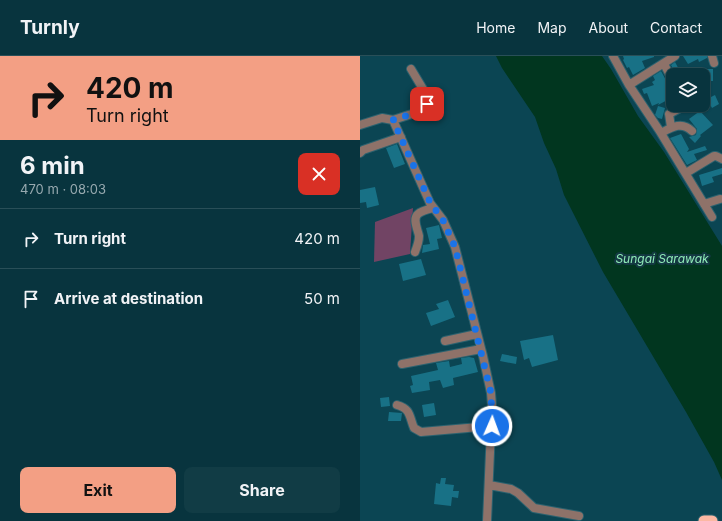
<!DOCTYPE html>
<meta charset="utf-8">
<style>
:root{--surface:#08343e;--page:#113c45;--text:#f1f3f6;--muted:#98aab0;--line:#294f58;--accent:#f39f84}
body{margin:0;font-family:Inter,sans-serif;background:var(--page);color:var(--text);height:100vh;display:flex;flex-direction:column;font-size:15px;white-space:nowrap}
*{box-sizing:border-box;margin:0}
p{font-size:13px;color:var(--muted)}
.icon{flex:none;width:22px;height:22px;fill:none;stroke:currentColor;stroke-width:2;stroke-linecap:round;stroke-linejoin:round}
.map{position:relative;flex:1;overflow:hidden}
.side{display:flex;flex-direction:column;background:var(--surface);width:360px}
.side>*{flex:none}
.top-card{background:#f39f84;color:#111;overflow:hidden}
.tools{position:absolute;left:306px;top:12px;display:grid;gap:8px}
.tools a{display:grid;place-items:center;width:44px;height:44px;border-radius:8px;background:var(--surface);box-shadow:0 1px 3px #0004,0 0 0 1px var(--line);font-size:20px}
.pin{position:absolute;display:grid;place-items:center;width:34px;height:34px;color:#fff;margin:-17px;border-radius:8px;box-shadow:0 2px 6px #0006}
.me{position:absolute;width:44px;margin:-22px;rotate:2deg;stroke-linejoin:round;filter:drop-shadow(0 0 3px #0008)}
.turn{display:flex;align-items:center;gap:14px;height:84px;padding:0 20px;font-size:18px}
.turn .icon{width:52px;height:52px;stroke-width:2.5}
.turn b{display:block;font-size:28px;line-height:34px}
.round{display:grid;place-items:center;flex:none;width:42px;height:42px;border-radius:8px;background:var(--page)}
.overview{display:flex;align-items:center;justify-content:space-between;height:68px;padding:0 20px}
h1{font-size:24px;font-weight:700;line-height:30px}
.button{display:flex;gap:8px;margin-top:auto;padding:8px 20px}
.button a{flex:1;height:46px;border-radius:8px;background:var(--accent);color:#111;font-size:16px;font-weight:700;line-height:46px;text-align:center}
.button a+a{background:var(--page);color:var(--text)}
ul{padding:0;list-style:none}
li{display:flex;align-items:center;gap:12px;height:60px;padding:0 20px;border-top:1px solid var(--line)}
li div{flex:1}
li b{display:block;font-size:15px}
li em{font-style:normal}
header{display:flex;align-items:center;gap:24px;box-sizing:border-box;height:56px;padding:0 20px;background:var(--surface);border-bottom:1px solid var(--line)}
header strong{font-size:19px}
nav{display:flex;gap:22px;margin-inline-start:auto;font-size:14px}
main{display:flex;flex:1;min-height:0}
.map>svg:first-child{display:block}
.green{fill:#714464}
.water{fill:#01361f}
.building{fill:#187186}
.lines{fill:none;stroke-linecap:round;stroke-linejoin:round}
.minor-casing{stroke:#2c626f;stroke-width:10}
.highway-casing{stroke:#2c626f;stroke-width:13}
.minor{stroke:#8e7269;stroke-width:8}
.highway{stroke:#fcb8a3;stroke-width:11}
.route{stroke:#1a73e8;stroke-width:7;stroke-dasharray:0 12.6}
.labels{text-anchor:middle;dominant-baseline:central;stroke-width:4;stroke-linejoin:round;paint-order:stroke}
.water-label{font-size:12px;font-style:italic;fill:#90ecb8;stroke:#143943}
</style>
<header>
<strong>Turnly</strong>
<nav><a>Home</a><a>Map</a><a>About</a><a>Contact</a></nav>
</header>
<main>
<section class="side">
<div class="top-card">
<div class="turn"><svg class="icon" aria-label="right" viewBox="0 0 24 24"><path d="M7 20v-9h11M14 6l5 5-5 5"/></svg><div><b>420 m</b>Turn right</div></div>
</div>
<div class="overview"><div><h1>6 min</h1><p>470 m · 08:03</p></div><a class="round" style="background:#d93025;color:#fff"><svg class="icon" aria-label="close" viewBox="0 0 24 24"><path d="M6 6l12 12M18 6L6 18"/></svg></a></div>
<ul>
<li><svg class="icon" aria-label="right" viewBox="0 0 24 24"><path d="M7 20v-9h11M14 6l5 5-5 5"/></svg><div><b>Turn right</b></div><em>420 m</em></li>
<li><svg class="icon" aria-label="arrive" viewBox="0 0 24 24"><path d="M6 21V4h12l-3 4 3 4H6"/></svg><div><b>Arrive at destination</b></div><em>50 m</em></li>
</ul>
<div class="button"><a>Exit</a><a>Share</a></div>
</section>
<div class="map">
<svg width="362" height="465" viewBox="0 0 362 465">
<rect width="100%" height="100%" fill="#0b4553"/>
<!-- green -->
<path class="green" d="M 53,152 L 50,198 L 14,206 L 15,166 Z"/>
<!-- water -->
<path class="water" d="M 136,0 L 242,0 L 251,13 L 278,60 L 304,96 L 362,190 L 362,424 L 354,406 L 326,356 L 243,216 L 204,139 L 196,113 L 184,87 L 175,61 L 142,12 Z"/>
<!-- building -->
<path class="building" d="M 263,0 L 294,0 L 294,1 L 282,5 L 285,12 L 273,19 L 269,11 L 267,12 L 263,4 L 264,3 Z
M 323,0 L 347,0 L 347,2 L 339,6 L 338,3 L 328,8 Z
M 315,6 L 322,19 L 316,19 L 311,9 Z
M 346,13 L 353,13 L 353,25 L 346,25 Z
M 301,15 L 308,28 L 313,33 L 313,41 L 298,49 L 299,47 L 292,50 L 287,37 L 284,38 L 282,33 L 294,29 L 292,26 L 295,24 L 293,20 Z
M 355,39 L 359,48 L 352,52 L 347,43 Z
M 298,50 L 305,52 L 302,63 L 298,62 L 295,59 Z
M 340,55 L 353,69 L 340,79 L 341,80 L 335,87 L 329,81 L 336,79 L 337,73 L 329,63 Z
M 321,78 L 329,93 L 327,96 L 345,90 L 347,94 L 334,98 L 337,104 L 327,109 L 310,82 Z
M 37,88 L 45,108 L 34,112 L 26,92 Z
M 362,112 L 362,118 L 352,121 L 354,126 L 342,130 L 339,119 Z
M 15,131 L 19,149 L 7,152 L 6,146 L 0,147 L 0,134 Z
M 79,169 L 82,182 L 77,183 L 79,193 L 62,197 L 63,189 L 70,188 L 66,172 Z
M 61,203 L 66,219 L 43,225 L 39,208 Z
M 88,244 L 95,261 L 71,270 L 66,257 L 79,253 L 76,248 Z
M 193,279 L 198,304 L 172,311 L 169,302 L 164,304 L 160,285 Z
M 142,298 L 157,301 L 156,308 L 140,305 Z
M 109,301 L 114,302 L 118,316 L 93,322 L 94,329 L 83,332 L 80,324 L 69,326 L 70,334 L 52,337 L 50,330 L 53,329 L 51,320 L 78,314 L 76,307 L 89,305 L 90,311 L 102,308 L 101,302 Z
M 29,341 L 30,350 L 21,351 L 20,342 Z
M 74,347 L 76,359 L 64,361 L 62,349 Z
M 29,356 L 42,357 L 41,365 L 28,365 Z
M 81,422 L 86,422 L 85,428 L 94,429 L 93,435 L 99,435 L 98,442 L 92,441 L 91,450 L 74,448 L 76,427 L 80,428 Z"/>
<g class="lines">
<defs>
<path id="minor" d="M 253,0 L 269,29
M 315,0 L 269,29 L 299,74 L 352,161
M 352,0 L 354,7
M 304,8 L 313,25
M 33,64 L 58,56 L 67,48 L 66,38 L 51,13
M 0,69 L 22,62 L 33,64 L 70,147 L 83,164 L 95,191 L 123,300 L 131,337 L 132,350 L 127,465
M 311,71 L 309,58 L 320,52
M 301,77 C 312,71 322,65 332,75
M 0,97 L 3,94 L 41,81
M 326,117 L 354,100 L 356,100 L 362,103
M 344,148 L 360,143
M 55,196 C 57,191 59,186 59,180 C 58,174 52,163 58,158 C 61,155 69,153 73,152
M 85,285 L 117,278
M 42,308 L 121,293
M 37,349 C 51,353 49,360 54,372 L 61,376 L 131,370
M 129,429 L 151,433 L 158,437 L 174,452 L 219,460"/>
<path id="highway" d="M 344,465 L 352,465"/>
</defs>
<!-- minor casing -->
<use href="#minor" class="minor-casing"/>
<!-- highway casing -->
<use href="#highway" class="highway-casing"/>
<!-- minor -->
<use href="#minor" class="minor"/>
<!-- highway -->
<use href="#highway" class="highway"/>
</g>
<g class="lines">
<!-- route -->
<path class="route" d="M 67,48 L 58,56 L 33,64 L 70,146 L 83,164 L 95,191 L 131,337 L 132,370"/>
</g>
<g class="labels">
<!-- water labels -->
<g class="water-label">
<text x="302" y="202">Sungai Sarawak</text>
</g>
</g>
</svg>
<div class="tools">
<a><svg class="icon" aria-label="layers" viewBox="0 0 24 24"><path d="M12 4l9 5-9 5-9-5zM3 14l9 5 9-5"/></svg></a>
</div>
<div class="pin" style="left:67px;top:48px;background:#d93025"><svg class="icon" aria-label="arrive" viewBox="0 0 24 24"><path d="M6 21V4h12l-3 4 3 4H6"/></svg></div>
<svg class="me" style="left:132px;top:370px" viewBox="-20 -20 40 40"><circle r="17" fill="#1a73e8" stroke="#fff" stroke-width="3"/><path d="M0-11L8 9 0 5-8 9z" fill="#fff"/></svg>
</div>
</main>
